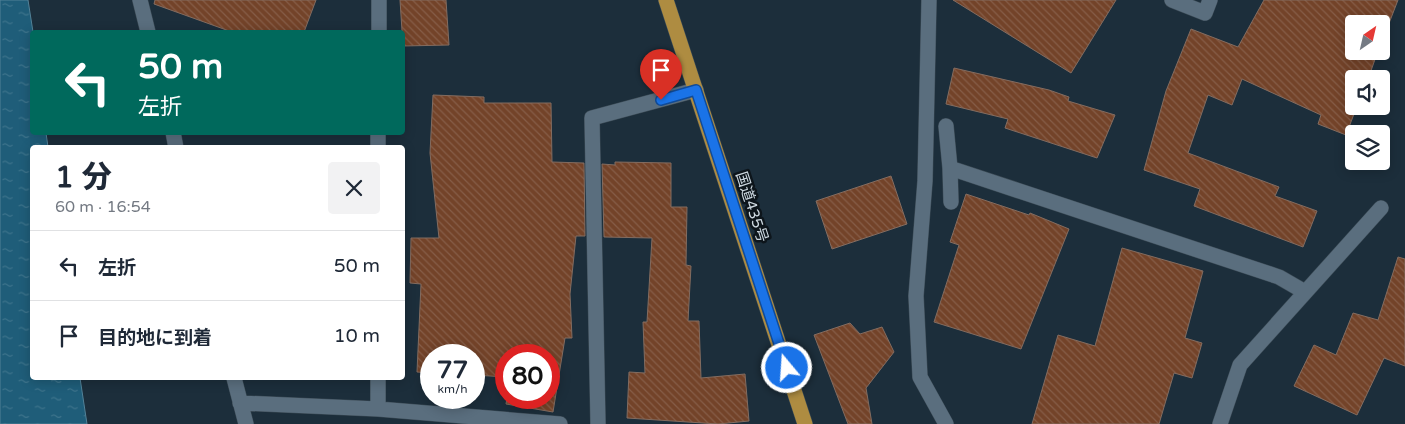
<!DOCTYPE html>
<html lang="ja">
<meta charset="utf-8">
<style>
:root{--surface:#fff;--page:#f2f2f3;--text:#1f2937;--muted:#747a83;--line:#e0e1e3}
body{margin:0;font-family:"Varela Round","Noto Sans JP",sans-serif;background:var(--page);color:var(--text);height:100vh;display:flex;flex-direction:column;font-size:19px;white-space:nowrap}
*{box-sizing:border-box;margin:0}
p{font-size:16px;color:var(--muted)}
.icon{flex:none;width:28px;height:28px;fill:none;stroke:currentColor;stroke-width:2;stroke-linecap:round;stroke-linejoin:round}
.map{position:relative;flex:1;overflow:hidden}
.details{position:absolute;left:30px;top:145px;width:375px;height:235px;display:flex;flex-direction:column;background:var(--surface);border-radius:5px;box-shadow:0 2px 12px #0003}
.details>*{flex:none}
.hud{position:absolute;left:30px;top:30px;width:375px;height:105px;border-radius:5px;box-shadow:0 2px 12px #0003;background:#00695c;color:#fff;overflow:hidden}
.needle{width:32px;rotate:34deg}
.controls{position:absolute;left:1345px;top:15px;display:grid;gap:10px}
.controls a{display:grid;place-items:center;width:45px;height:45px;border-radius:5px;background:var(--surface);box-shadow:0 2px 12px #0003;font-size:25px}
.speed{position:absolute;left:420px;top:344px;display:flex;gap:10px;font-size:25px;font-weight:700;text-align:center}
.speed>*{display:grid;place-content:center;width:65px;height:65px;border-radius:50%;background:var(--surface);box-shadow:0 2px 12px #0003;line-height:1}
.speed small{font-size:12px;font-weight:400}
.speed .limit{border:8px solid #d22;background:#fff;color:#111}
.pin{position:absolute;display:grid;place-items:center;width:42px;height:42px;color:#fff;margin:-51px -21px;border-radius:50% 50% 50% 0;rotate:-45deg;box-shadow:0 0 5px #0007}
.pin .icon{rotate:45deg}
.me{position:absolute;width:55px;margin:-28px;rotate:342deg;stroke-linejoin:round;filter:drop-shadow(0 0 4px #0008)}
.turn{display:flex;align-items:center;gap:18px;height:105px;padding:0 25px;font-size:22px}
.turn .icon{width:65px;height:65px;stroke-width:2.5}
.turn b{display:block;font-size:35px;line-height:42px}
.round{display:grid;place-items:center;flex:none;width:52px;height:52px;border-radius:5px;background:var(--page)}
.head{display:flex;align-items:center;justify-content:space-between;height:85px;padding:0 25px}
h1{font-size:30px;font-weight:800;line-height:38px}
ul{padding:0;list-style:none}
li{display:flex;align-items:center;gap:15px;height:70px;padding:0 25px;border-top:1px solid var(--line)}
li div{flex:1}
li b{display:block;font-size:19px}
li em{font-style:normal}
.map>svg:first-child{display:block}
.water{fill:url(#water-ripples);stroke:#538298}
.building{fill:url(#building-back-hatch);stroke:#836c60}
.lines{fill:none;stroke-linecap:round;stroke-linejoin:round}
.minor-casing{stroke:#3d4c57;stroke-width:16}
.highway-casing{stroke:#3d4c57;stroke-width:16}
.minor{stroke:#5a6e7e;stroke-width:15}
.highway{stroke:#ae8c41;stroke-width:15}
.route-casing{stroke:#114b97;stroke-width:12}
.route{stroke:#1a73e8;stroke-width:9}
.labels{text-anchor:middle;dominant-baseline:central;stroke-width:5;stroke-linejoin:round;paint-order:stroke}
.street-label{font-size:15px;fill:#cdd8e0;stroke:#0d151b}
</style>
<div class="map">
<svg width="1405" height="424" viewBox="0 0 1405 424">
<defs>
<pattern id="water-ripples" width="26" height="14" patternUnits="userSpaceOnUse" patternTransform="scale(1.25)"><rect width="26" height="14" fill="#1f5d79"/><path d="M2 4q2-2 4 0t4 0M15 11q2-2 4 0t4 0" fill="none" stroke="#3e748c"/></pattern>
<pattern id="building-back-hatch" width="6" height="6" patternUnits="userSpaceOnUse" patternTransform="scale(1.25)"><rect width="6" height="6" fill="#734329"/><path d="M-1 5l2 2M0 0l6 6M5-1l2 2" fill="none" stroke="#865d48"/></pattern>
</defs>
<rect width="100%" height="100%" fill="#1c2e3b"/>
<!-- water -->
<path class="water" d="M 0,0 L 28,0 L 33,32 L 32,132 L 46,133 L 48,147 L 32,148 L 32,378 L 80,378 L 87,424 L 0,424 Z"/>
<!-- building -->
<path class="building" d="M 155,0 L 316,0 L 304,32 L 232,32 L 154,4 Z
M 400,0 L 446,0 L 449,45 L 403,46 Z
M 953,0 L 1116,0 L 1071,73 Z
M 1264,0 L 1398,0 L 1381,44 L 1381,24 L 1354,24 L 1354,51 L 1378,51 L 1368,79 L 1354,79 L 1354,106 L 1357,106 L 1346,135 L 1318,124 L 1321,115 L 1242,79 L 1232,105 L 1208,95 L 1188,153 L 1279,187 L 1275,196 L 1317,211 L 1303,247 L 1194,206 L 1200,189 L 1144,170 L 1166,91 L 1191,29 L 1238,47 Z
M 954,68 L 1049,90 L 1069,97 L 1068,101 L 1115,115 L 1097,158 L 1005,128 L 1008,119 L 946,104 Z
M 433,95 L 484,97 L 484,103 L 551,103 L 552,162 L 584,163 L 585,236 L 576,236 L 570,294 L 572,338 L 565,338 L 553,412 L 506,404 L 507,398 L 549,398 L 549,355 L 506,355 L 506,377 L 474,375 L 474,355 L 431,355 L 431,373 L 417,372 L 421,284 L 410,283 L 411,238 L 439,238 L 430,153 Z
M 615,162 L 671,163 L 671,207 L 687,207 L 686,265 L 691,266 L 688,321 L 699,321 L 701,378 L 745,374 L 749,421 L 718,424 L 627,418 L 629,372 L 645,373 L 643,322 L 647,322 L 652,238 L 604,237 L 602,164 L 615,165 Z
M 891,176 L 907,224 L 832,249 L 816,201 Z
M 966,194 L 1029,215 L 1030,213 L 1069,229 L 1021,349 L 934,322 L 959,245 L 950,242 Z
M 1122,248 L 1203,271 L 1185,338 L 1202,343 L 1192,378 L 1174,373 L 1159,424 L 1032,424 L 1058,335 L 1095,346 Z
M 1398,257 L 1405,259 L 1405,366 L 1384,358 L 1357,415 L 1294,386 L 1314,345 L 1336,355 L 1353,313 L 1378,320 Z
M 850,323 L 860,334 L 882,327 L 894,352 L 866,388 L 872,424 L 848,424 L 814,335 Z"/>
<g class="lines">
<defs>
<path id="minor" d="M 140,0 L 148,32
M 929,0 L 925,181 L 916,296 L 920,377 L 946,424
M 1172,0 L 1205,13 L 1210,0
M 379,32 L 379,0
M 946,126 L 950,168 L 1279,277 L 1305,292
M 173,132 L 176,148
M 378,148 L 378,132
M 950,168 L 951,202
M 234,378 L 246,424
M 240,403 L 378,409 L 560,424
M 378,409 L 378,378
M 598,424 L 592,118 L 696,90
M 1220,424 L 1240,365 L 1381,208"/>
<path id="highway" d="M 666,0 L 805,424"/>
</defs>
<!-- minor casing -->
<use href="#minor" class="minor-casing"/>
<!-- highway casing -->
<use href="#highway" class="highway-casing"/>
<!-- minor -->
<use href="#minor" class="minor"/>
<!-- highway -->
<use href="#highway" class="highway"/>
</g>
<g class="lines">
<defs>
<path id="route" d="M 661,100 L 696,90 L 787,368"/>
</defs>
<!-- route casing -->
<use href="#route" class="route-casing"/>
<!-- route -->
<use href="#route" class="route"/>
</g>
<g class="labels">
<!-- street labels -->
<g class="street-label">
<text transform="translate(752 207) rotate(72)">国道435号</text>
</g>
</g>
</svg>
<div class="controls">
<a><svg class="needle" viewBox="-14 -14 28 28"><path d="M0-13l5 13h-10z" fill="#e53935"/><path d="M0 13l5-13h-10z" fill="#747a83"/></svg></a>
<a><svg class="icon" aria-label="sound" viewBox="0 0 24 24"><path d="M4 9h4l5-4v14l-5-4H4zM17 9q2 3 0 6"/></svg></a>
<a><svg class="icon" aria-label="layers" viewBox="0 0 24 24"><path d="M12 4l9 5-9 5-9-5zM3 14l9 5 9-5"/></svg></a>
</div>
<div class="speed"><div>77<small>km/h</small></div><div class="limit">80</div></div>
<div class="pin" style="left:661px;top:100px;background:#d93025"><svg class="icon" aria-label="arrive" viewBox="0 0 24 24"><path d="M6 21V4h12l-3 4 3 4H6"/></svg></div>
<svg class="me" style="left:787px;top:368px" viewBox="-20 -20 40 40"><circle r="17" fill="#1a73e8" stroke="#fff" stroke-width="3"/><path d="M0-11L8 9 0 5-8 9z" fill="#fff"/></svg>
<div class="hud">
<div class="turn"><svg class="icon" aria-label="left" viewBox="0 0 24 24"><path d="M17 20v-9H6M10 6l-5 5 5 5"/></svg><div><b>50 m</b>左折</div></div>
</div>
<section class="details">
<div class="head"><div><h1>1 分</h1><p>60 m · 16:54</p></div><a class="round"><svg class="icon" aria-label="close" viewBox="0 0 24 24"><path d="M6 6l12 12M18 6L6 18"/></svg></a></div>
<ul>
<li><svg class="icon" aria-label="left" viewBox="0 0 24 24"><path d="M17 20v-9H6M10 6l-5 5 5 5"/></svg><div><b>左折</b></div><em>50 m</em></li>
<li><svg class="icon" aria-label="arrive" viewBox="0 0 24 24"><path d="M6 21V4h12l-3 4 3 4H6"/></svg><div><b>目的地に到着</b></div><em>10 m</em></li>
</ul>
</section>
</div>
